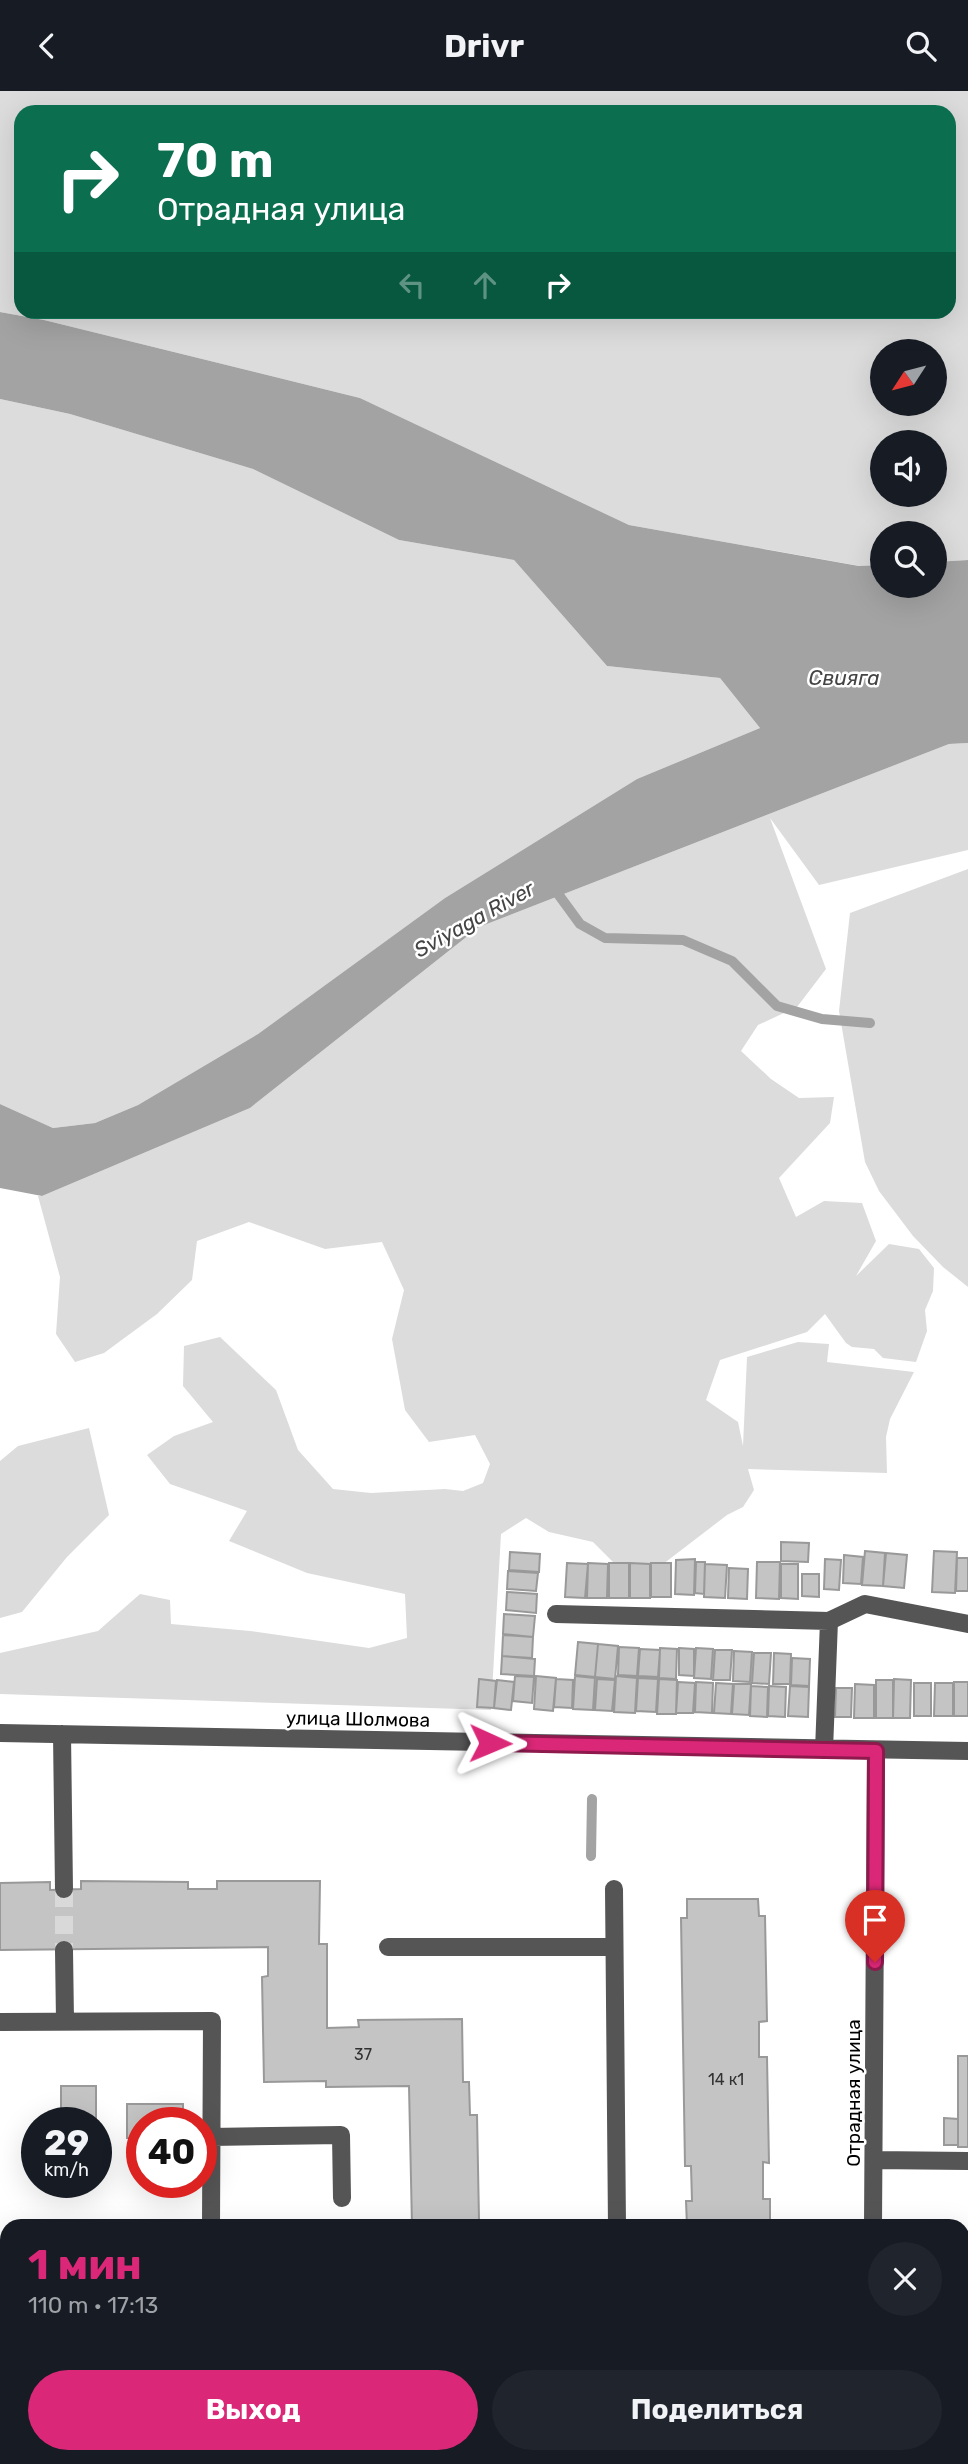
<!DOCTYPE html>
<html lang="ru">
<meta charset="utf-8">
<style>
:root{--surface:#171b24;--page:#20242c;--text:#f1f3f6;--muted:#9ea1a6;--accent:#db2777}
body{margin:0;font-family:Rubik,sans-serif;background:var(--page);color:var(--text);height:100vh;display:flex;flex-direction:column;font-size:26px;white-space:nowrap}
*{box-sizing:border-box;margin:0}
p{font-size:23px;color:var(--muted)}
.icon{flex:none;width:38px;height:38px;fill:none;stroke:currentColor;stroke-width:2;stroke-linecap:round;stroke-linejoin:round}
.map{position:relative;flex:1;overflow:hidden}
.side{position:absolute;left:0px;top:2128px;width:970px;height:245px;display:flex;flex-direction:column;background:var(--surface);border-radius:21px 21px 0 0;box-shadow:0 7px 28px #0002}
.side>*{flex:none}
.banner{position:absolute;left:14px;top:14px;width:942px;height:214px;border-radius:21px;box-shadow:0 7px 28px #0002;background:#0b6e4f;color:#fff;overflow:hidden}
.needle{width:46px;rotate:234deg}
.buttons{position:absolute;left:870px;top:248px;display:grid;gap:14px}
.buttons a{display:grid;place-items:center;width:77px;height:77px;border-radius:50%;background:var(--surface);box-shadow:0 7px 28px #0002;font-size:35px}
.speed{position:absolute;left:21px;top:2016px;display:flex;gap:14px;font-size:35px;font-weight:700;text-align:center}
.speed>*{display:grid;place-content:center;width:91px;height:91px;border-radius:50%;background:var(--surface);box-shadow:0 7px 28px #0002;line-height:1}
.speed small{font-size:18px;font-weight:400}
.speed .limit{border:10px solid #d22;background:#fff;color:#111}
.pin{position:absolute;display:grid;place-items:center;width:60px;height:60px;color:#fff;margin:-72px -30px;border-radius:50% 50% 50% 0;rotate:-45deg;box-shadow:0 0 7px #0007}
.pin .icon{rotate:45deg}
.me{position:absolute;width:77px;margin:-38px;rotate:91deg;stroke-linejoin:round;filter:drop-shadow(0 0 5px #0008)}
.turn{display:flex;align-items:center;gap:24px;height:147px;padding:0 28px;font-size:32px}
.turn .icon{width:91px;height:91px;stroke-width:2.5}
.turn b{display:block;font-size:49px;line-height:60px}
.lanes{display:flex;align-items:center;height:66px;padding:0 28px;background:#0003;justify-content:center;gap:35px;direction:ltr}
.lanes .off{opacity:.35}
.round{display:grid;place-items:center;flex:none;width:74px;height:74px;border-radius:37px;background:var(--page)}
.head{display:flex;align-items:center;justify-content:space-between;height:119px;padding:0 28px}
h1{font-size:42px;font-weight:700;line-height:52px;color:var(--accent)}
.primary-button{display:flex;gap:14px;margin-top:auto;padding:14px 28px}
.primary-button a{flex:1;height:80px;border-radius:42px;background:var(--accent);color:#fff;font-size:28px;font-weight:700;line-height:80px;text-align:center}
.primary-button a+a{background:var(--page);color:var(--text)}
header{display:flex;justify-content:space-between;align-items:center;height:91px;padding:0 28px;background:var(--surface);font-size:32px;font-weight:700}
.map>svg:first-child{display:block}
.green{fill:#dcdcdc;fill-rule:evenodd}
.water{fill:#a3a3a3}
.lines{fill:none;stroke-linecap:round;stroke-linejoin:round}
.stream{stroke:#a3a3a3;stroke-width:10}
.building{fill:#c4c4c4;stroke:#999;stroke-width:2}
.minor-tunnel{stroke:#d9d9d9;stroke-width:18;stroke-dasharray:18 9;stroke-linecap:butt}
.minor{stroke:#555;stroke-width:18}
.route-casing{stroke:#8e194d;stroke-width:18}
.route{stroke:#db2777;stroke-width:12}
.labels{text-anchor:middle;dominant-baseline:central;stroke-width:5;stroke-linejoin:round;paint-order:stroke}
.number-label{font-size:16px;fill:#313131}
.street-label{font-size:19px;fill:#000;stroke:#fff}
.water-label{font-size:21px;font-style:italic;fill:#444;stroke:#fff}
</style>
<header><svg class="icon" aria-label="back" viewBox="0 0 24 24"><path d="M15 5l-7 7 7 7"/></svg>Drivr<svg class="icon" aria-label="search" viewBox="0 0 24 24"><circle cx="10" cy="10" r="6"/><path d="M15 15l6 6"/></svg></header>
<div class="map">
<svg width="968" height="2373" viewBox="0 0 968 2373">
<rect width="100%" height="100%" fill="#fff"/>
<!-- green -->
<path class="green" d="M 0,0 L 968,0 L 968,469 L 935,471 L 934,443 L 882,443 L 882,474 L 860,475 L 629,434 L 360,307 L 44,229 L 0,221 ZM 21,21 L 948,21 L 948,220 L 21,220 ZM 882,261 L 934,261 L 934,313 L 882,313 ZM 882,352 L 934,352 L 934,404 L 882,404 Z
M 0,308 L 70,323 L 253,378 L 399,449 L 514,469 L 607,575 L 720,587 L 760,637 L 637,688 L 445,807 L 258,943 L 138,1014 L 95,1032 L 53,1037 L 0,1013 Z
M 968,652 L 968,759 L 819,794 L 770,727 L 826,878 L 797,916 L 758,934 L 741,960 L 771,988 L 799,1007 L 834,1006 L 830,1032 L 779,1087 L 796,1126 L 824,1110 L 862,1112 L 876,1150 L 856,1185 L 889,1153 L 919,1158 L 934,1177 L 933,1200 L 925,1219 L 927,1240 L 916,1271 L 883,1267 L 874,1258 L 852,1256 L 846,1252 L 825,1223 L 807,1241 L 720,1269 L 706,1309 L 738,1331 L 743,1355 L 747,1266 L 798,1251 L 829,1253 L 827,1271 L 914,1281 L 890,1328 L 886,1346 L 887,1382 L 748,1378 L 754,1399 L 743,1416 L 727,1424 L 654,1480 L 620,1478 L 593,1451 L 549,1441 L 526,1427 L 501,1443 L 491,1619 L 0,1603 L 0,1562 L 98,1540 L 140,1503 L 170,1509 L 171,1533 L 250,1540 L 369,1557 L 407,1547 L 405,1503 L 307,1482 L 229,1450 L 247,1420 L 170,1393 L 147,1364 L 174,1345 L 213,1331 L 183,1295 L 184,1255 L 220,1246 L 276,1299 L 298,1359 L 333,1398 L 371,1402 L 445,1398 L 463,1400 L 483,1392 L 490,1373 L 475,1344 L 429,1351 L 405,1319 L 392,1248 L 404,1199 L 382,1151 L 325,1158 L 249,1131 L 197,1150 L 192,1189 L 157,1223 L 104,1262 L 75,1271 L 56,1243 L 60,1186 L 38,1105 L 42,1105 L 250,1017 L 479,836 L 949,653 Z
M 968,778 L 968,1196 L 943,1176 L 913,1145 L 879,1100 L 865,1071 L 839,920 L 850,822 Z
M 89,1337 L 109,1424 L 67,1466 L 22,1521 L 0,1527 L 0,1370 L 18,1355 Z
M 0,2365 L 486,2366 L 486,2373 L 0,2373 Z"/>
<!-- water -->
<path class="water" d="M 0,221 L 44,229 L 360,307 L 629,434 L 859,475 L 882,474 L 882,495 L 934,495 L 935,471 L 968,469 L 968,652 L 949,653 L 479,836 L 250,1017 L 42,1105 L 0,1097 L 0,1013 L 53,1037 L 95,1032 L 138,1014 L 258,943 L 445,807 L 637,688 L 760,637 L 720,587 L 607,575 L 514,469 L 399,449 L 253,378 L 70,323 L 0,308 Z"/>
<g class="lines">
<!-- stream -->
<path class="stream" d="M 553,796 L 580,833 L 605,847 L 683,849 L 732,870 L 777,915 L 822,928 L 870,932
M 591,1765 L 592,1708"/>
</g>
<!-- building -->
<path class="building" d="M 781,1451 L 809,1452 L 808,1471 L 781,1470 Z
M 865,1460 L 885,1462 L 883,1495 L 862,1494 Z
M 934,1460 L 957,1461 L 955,1502 L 932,1501 Z
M 510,1461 L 540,1463 L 539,1481 L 509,1479 Z
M 886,1462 L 907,1464 L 904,1497 L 883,1495 Z
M 844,1464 L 863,1466 L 861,1493 L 843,1492 Z
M 957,1467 L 968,1467 L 968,1500 L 956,1500 Z
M 695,1468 L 694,1504 L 675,1503 L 676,1469 Z
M 825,1468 L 841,1469 L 839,1499 L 824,1498 Z
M 696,1471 L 705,1471 L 704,1503 L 695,1502 Z
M 757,1471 L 780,1471 L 779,1508 L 756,1507 Z
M 567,1472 L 588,1473 L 585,1507 L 565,1506 Z
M 588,1472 L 608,1473 L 607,1507 L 587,1507 Z
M 609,1472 L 629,1472 L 629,1507 L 609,1507 Z
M 630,1472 L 650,1473 L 650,1507 L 630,1507 Z
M 651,1472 L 671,1472 L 671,1506 L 651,1506 Z
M 705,1473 L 727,1474 L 725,1507 L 704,1506 Z
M 781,1473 L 798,1473 L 798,1508 L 781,1507 Z
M 729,1477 L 748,1478 L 747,1508 L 728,1507 Z
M 508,1480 L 538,1482 L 536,1500 L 507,1498 Z
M 802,1483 L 819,1483 L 819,1506 L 802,1505 Z
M 507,1501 L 537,1503 L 536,1522 L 506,1519 Z
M 504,1523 L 535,1525 L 533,1546 L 503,1543 Z
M 503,1544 L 533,1546 L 532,1567 L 502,1565 Z
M 578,1551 L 598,1553 L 595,1586 L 575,1584 Z
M 598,1553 L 618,1555 L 615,1588 L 595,1586 Z
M 619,1556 L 639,1557 L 637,1585 L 618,1584 Z
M 660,1557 L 677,1558 L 676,1588 L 659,1587 Z
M 679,1557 L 694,1558 L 694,1585 L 679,1584 Z
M 696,1557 L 713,1558 L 711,1588 L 694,1587 Z
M 640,1558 L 660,1559 L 658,1586 L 638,1585 Z
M 715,1559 L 732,1559 L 730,1589 L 713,1589 Z
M 734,1560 L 752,1561 L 750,1591 L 733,1590 Z
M 754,1562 L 771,1562 L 769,1593 L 752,1592 Z
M 774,1562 L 791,1563 L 790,1593 L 773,1593 Z
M 502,1565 L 535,1568 L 534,1585 L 501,1583 Z
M 792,1567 L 810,1568 L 809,1595 L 791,1594 Z
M 515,1585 L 534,1586 L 532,1612 L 513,1610 Z
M 536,1585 L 556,1587 L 553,1620 L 534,1618 Z
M 575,1585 L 595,1587 L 593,1619 L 573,1618 Z
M 616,1585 L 637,1587 L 635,1622 L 614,1621 Z
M 638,1587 L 658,1588 L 656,1621 L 636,1620 Z
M 479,1588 L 496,1590 L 494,1617 L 477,1616 Z
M 556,1588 L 573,1589 L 572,1617 L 554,1616 Z
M 597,1588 L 615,1589 L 612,1620 L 595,1619 Z
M 659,1588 L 677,1589 L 676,1623 L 657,1623 Z
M 894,1588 L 911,1589 L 910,1627 L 893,1627 Z
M 497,1589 L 514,1591 L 511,1619 L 494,1617 Z
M 876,1589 L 893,1589 L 893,1627 L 876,1627 Z
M 678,1591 L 695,1592 L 693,1622 L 676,1622 Z
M 696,1591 L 713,1592 L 712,1622 L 695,1621 Z
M 954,1591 L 968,1591 L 968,1625 L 954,1625 Z
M 716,1592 L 733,1593 L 731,1623 L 714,1622 Z
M 914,1592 L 931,1592 L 931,1625 L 914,1625 Z
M 935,1592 L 953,1592 L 953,1625 L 934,1625 Z
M 734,1593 L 751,1593 L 749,1624 L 732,1623 Z
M 855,1593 L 874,1594 L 874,1627 L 854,1627 Z
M 751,1595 L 768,1596 L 767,1626 L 750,1625 Z
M 769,1595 L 786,1596 L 785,1626 L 768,1625 Z
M 790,1595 L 809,1596 L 808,1626 L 788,1625 Z
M 836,1597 L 852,1597 L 851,1626 L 835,1626 Z
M 81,1790 L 188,1791 L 188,1798 L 217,1798 L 217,1790 L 320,1790 L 319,1853 L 327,1853 L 327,1937 L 359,1936 L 358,1929 L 462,1928 L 463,1991 L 469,1991 L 470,2024 L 477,2024 L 479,2129 L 472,2129 L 472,2135 L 412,2135 L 409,1995 L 326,1996 L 326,1990 L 264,1991 L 262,1886 L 268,1885 L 268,1856 L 0,1859 L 0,1792 L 50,1791 L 50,1799 L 81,1798 Z
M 687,1808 L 758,1808 L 759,1825 L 765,1825 L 767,1930 L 759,1931 L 759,1966 L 767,1966 L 769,2072 L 763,2071 L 763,2108 L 770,2108 L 770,2135 L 687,2135 L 686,2110 L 692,2110 L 691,2075 L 685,2075 L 681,1827 L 687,1827 Z
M 958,1965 L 968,1965 L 968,2056 L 958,2056 Z
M 61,1995 L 96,1995 L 96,2032 L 61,2032 Z
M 127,2013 L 183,2013 L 183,2032 L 142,2032 L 142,2047 L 127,2047 Z
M 944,2027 L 958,2028 L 958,2054 L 944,2054 Z
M 0,2170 L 7,2170 L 7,2236 L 0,2236 Z"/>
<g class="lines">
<!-- minor-tunnel -->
<path class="minor-tunnel" d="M 64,1798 L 64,1859"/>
<!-- minor -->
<path class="minor" d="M 556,1523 L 829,1530 L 824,1659
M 829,1530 L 865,1513 L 968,1533
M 0,1642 L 968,1660
M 62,1643 L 64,1798
M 614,1798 L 617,2135
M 388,1856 L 614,1856
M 64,1859 L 65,1930
M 0,1931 L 212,1930 L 211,2135
M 211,2046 L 341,2044 L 342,2107
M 874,2069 L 968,2070
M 873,2135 L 876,1660
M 0,2302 L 7,2301
M 590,2373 L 590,2366
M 872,2373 L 872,2366"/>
</g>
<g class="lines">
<defs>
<path id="route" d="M 490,1652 L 876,1660 L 875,1871"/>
</defs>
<!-- route casing -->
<use href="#route" class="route-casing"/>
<!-- route -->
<use href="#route" class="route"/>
</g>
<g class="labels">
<!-- number labels -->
<g class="number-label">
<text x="363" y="1963">37</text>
<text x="726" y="1988">14 к1</text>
</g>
<!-- street labels -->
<g class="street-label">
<text transform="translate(358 1628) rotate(1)">улица Шолмова</text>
<text transform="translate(853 2002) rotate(-90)">Отрадная улица</text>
</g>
<!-- water labels -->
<g class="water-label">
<text x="844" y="586">Свияга</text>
<text transform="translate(474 828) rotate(-29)">Sviyaga River</text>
</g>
</g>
</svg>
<div class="buttons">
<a><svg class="needle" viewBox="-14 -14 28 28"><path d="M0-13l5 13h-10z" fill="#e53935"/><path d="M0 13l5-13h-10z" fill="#9ea1a6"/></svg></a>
<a><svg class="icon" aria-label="sound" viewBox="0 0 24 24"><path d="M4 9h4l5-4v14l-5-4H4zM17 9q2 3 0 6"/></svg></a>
<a><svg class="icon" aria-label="search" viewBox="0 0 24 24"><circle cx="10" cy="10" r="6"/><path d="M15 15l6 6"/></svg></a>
</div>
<div class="speed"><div>29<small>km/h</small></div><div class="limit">40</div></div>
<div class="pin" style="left:875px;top:1871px;background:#d93025"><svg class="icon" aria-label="arrive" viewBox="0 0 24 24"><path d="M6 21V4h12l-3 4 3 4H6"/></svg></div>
<svg class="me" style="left:490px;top:1652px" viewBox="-20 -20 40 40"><path d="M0-17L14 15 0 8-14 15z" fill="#db2777" stroke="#fff" stroke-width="4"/></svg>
<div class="banner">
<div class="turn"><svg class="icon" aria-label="right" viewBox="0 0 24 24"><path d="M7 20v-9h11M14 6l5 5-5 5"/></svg><div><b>70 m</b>Отрадная улица</div></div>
<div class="lanes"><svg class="icon off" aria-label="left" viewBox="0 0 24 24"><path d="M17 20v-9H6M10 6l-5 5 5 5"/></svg><svg class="icon off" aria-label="ahead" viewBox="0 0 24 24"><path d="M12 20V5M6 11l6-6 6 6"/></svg><svg class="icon" aria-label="right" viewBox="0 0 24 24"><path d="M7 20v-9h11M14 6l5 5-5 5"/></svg></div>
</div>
<section class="side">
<div class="head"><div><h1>1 мин</h1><p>110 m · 17:13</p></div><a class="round"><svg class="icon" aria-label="close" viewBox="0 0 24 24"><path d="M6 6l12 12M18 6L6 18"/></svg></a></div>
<div class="primary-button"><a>Выход</a><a>Поделиться</a></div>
</section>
</div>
